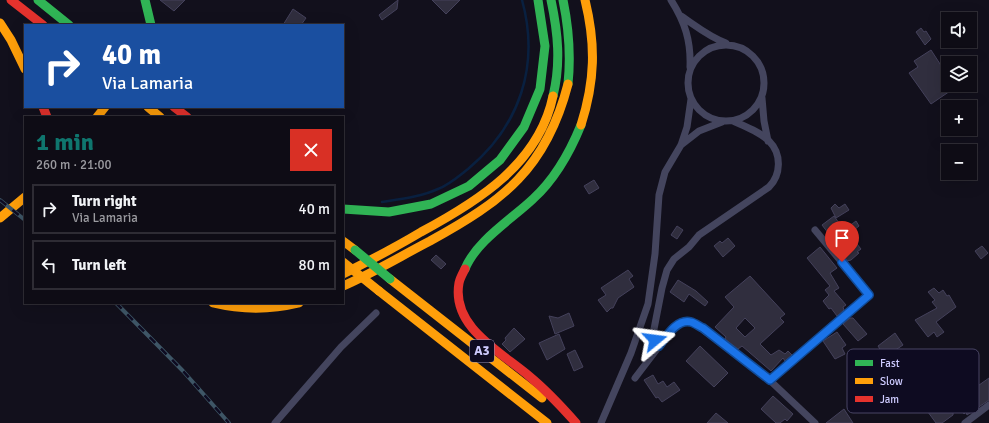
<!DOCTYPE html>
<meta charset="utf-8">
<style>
:root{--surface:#0e0c15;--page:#17151e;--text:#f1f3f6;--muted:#9b9ba0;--line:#2e2c34;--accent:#0f766e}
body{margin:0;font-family:Signika,sans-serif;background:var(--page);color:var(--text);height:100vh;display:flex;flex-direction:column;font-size:15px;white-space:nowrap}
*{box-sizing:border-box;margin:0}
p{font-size:13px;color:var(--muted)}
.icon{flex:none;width:22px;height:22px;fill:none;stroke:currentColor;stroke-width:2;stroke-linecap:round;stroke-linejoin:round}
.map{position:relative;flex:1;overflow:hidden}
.side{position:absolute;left:24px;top:116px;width:320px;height:188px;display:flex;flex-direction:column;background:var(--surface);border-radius:0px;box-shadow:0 4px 16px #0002,0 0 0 1px var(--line)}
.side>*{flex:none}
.banner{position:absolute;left:24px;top:24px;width:320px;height:84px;border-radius:0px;box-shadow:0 4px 16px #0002,0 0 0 1px var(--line);background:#1a4fa0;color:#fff;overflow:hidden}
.controls{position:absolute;left:941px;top:12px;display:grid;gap:8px}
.controls a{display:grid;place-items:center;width:36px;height:36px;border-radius:0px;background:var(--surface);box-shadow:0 4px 16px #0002,0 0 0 1px var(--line);font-size:20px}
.pin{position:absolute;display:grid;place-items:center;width:34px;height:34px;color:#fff;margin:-41px -17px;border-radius:50% 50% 50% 0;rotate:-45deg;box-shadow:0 0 4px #0007}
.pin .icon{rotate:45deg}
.me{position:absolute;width:44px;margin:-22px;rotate:74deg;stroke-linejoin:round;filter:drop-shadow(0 0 3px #0008)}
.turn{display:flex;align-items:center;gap:14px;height:84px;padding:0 12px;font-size:18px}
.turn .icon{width:52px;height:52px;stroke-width:2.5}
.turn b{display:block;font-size:28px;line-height:34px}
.round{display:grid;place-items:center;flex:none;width:42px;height:42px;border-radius:0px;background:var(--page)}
.overview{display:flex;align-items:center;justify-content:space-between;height:68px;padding:0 12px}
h1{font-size:24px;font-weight:700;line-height:30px;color:var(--accent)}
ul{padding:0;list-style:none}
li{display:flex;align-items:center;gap:12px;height:50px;margin:0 8px 6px;padding:0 4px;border:2px solid var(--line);border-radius:0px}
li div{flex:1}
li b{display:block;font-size:15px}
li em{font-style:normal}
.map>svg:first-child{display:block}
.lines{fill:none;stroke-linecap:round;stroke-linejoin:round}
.stream{stroke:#092040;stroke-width:2.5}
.building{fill:#302e3e;stroke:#44415b;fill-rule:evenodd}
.street{stroke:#44455e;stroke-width:7}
.fast{stroke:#30b455;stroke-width:9}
.slow{stroke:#ff9f0a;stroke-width:9}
.jam{stroke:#e5322d;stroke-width:9}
.rail-casing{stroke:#3e5666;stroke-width:4}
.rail{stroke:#0e0b21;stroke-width:2.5;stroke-dasharray:8;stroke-linecap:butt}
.fast-bridge{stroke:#30b455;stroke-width:9}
.slow-bridge{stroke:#ff9f0a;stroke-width:9}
.route-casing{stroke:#114b97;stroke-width:10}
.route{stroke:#1a73e8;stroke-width:7}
.labels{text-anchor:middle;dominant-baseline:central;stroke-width:3;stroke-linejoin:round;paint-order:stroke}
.shield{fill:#0e0b21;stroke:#9491bc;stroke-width:1}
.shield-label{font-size:13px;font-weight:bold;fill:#cecbff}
.key{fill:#0e0b21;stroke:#484564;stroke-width:1}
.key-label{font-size:11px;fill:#cecbff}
</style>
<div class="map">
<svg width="989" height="423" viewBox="0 0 989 423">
<rect width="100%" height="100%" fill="#12101c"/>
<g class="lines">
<!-- stream -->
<path class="stream" d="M 382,202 C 401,199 420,197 438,189 C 449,185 459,176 468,169 C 520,126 540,65 522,0"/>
</g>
<!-- building -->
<path class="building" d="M 160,0 L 185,0 L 174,11 Z
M 398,0 L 397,9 L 382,20 L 379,15 Z
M 432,0 L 460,0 L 446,14 Z
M 293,9 L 306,18 L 301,25 L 283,25 Z
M 921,28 L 924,32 L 926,31 L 931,39 L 925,45 L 916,32 Z
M 931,50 L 942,67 L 944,65 L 948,72 L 948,85 L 959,85 L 931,104 L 909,73 L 918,67 L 914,61 Z
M 594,180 L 599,188 L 589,194 L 584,186 Z
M 835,204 L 839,208 L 845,204 L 849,210 L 836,218 L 831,208 Z
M 834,216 L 844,230 L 856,221 L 859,226 L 849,234 L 861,249 L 857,252 L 859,253 L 851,260 L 847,261 L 836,241 L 835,242 L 822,225 Z
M 677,226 L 683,230 L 677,239 L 671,235 Z
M 728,238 L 735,246 L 723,257 L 714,246 L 720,241 L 722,243 Z
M 982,246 L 988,253 L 981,259 L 975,251 Z
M 820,247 L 837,268 L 830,273 L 839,288 L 834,291 L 846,305 L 843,307 L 844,310 L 837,316 L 831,308 L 829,309 L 823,301 L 829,295 L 825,290 L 830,286 L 807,258 Z
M 436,255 L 446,264 L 441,269 L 431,260 Z
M 628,270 L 633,276 L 629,279 L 634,287 L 618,298 L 613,308 L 611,308 L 607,312 L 598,300 L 606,295 L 601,288 Z
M 750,276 L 785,314 L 780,318 L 784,322 L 760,344 L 771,355 L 779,350 L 785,354 L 788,351 L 792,355 L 785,361 L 783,358 L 771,371 L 742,346 L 738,349 L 725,339 L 726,337 L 715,327 L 734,307 L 725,297 ZM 745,318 L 755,328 L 745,337 L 736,328 Z
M 678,280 L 696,291 L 708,302 L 705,306 L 689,294 L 684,302 L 670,292 Z
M 934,288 L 939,293 L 943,290 L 947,296 L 949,295 L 956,307 L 936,322 L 944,332 L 937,337 L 934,332 L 928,337 L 915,320 L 937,308 L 932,302 L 935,300 L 928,292 Z
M 569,313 L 574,326 L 555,334 L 549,316 L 558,318 Z
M 850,318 L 853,318 L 867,334 L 858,341 L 843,324 Z
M 514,328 L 525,339 L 510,352 L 502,344 L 506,340 L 505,338 Z
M 837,332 L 846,345 L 842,348 L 845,354 L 835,359 L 823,341 Z
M 895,333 L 903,345 L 885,357 L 878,346 Z
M 559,334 L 565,349 L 547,360 L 539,343 Z
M 700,346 L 728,373 L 714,387 L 686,361 Z
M 575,350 L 583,367 L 574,371 L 567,354 Z
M 950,363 L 958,375 L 953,379 L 965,395 L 989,378 L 989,400 L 967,415 L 966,412 L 964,414 L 954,395 L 953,415 L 942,423 L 936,423 L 925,408 L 932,403 L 924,390 L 911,400 L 903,387 L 874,409 L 866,398 L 911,365 L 923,382 L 927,379 L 931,386 L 941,378 L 938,372 Z
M 653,375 L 658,384 L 663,381 L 667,387 L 674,382 L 680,390 L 662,402 L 658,397 L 656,398 L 644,380 Z
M 773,396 L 793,414 L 787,421 L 785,419 L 780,423 L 776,423 L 761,409 Z
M 844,409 L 853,423 L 826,423 Z
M 716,413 L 728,423 L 707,423 Z"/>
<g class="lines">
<!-- street -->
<path class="street" d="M 671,0 C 685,22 691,41 690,67
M 681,16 C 696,26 709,37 726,43
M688 83a38 38 0 1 1 76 0a38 38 0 1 1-76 0Z
M 762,98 L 764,121 L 768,141
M 681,145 L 699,131 L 722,122
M 659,347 L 655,340 L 654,329 L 662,288 L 667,270 L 674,259 L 689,247 L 699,235 L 769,187 C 781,175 782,154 769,141 C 760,132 745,126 733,121
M 635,378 L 670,332 L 681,322 L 691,321 L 762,373 L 815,423
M 770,380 L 869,295 L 815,230
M 275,423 L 341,347 L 376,313
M 601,423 L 631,353 L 648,304 L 655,254 L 659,195 L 665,172 L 681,145 L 687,127 L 691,99
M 965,423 L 989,405"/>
<!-- fast -->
<path class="fast" d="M 38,0 L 69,25
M 145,0 L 151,25
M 551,0 C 558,33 561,63 553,96
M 563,0 C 569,29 571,55 568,84
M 343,209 L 389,212 L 431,204 L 469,186 L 500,160 L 524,127 L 540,89 L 545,46 L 538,0
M 465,269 C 476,241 512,219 533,199 C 555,179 570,152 581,125"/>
<!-- slow -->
<path class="slow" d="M 0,23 L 11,40 L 25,69
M 148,107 L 160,117
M 97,117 L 105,107
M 581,125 C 595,81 596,45 585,0
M 0,218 L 25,197
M 343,241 L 355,250
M 343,274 C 369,261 396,247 421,232 C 477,202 539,164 553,96
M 390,279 L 542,398
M 343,286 C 373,273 401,256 430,241 C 503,201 546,169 568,84
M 379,291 L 547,423
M 213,303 C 242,310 270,310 299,303"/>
<!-- jam -->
<path class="jam" d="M 11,0 L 43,25
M 43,107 L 47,117
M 174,107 L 187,117
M 465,269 C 463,273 460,278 459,283 C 451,327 501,352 529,376 C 546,390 561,406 576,423"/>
<defs>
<path id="rail" d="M 0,200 L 25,220
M 116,303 L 183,371 L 229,423"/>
</defs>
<!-- rail casing -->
<use href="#rail" class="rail-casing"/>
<!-- rail -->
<use href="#rail" class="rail"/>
<!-- fast-bridge -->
<path class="fast-bridge" d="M 355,250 L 390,279"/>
<!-- slow-bridge -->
<path class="slow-bridge" d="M 343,262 L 379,291"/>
</g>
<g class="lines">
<defs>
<path id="route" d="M 655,340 L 659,346 C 666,337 677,318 691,322 C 695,323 700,327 703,328 L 770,380 L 869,295 L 842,262"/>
</defs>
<!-- route casing -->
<use href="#route" class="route-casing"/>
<!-- route -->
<use href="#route" class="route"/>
</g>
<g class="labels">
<!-- shield labels -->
<rect class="shield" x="470" y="340" width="24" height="22" rx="3"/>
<g class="shield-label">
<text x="482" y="351">A3</text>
</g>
</g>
<!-- legend -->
<rect x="847" y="349" width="132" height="64" rx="6" class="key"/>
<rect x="855" y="360" width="18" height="6" fill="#30b455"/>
<rect x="855" y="378" width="18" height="6" fill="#ff9f0a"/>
<rect x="855" y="396" width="18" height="6" fill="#e5322d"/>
<g class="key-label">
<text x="880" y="367">Fast</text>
<text x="880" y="385">Slow</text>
<text x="880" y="403">Jam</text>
</g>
</svg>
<div class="controls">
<a><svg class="icon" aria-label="sound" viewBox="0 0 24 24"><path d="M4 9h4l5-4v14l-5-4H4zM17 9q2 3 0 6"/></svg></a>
<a><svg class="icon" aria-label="layers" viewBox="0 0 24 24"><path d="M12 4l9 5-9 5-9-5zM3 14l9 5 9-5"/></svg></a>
<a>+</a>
<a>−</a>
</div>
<div class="pin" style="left:842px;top:262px;background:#d93025"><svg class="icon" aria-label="arrive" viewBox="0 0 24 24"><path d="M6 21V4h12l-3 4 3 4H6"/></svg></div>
<svg class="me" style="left:655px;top:340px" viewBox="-20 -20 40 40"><path d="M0-17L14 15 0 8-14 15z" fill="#1a73e8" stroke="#fff" stroke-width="4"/></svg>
<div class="banner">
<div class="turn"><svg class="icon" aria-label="right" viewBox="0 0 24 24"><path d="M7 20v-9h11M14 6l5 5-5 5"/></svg><div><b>40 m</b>Via Lamaria</div></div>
</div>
<section class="side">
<div class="overview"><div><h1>1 min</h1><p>260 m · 21:00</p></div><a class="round" style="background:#d93025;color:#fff"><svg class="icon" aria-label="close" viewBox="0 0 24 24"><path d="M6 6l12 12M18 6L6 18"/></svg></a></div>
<ul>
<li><svg class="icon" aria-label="right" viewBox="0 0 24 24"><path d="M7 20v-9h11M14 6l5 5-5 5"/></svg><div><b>Turn right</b><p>Via Lamaria</p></div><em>40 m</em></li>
<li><svg class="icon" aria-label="left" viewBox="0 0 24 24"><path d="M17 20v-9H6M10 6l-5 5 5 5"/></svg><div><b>Turn left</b></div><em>80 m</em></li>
</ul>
</section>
</div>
